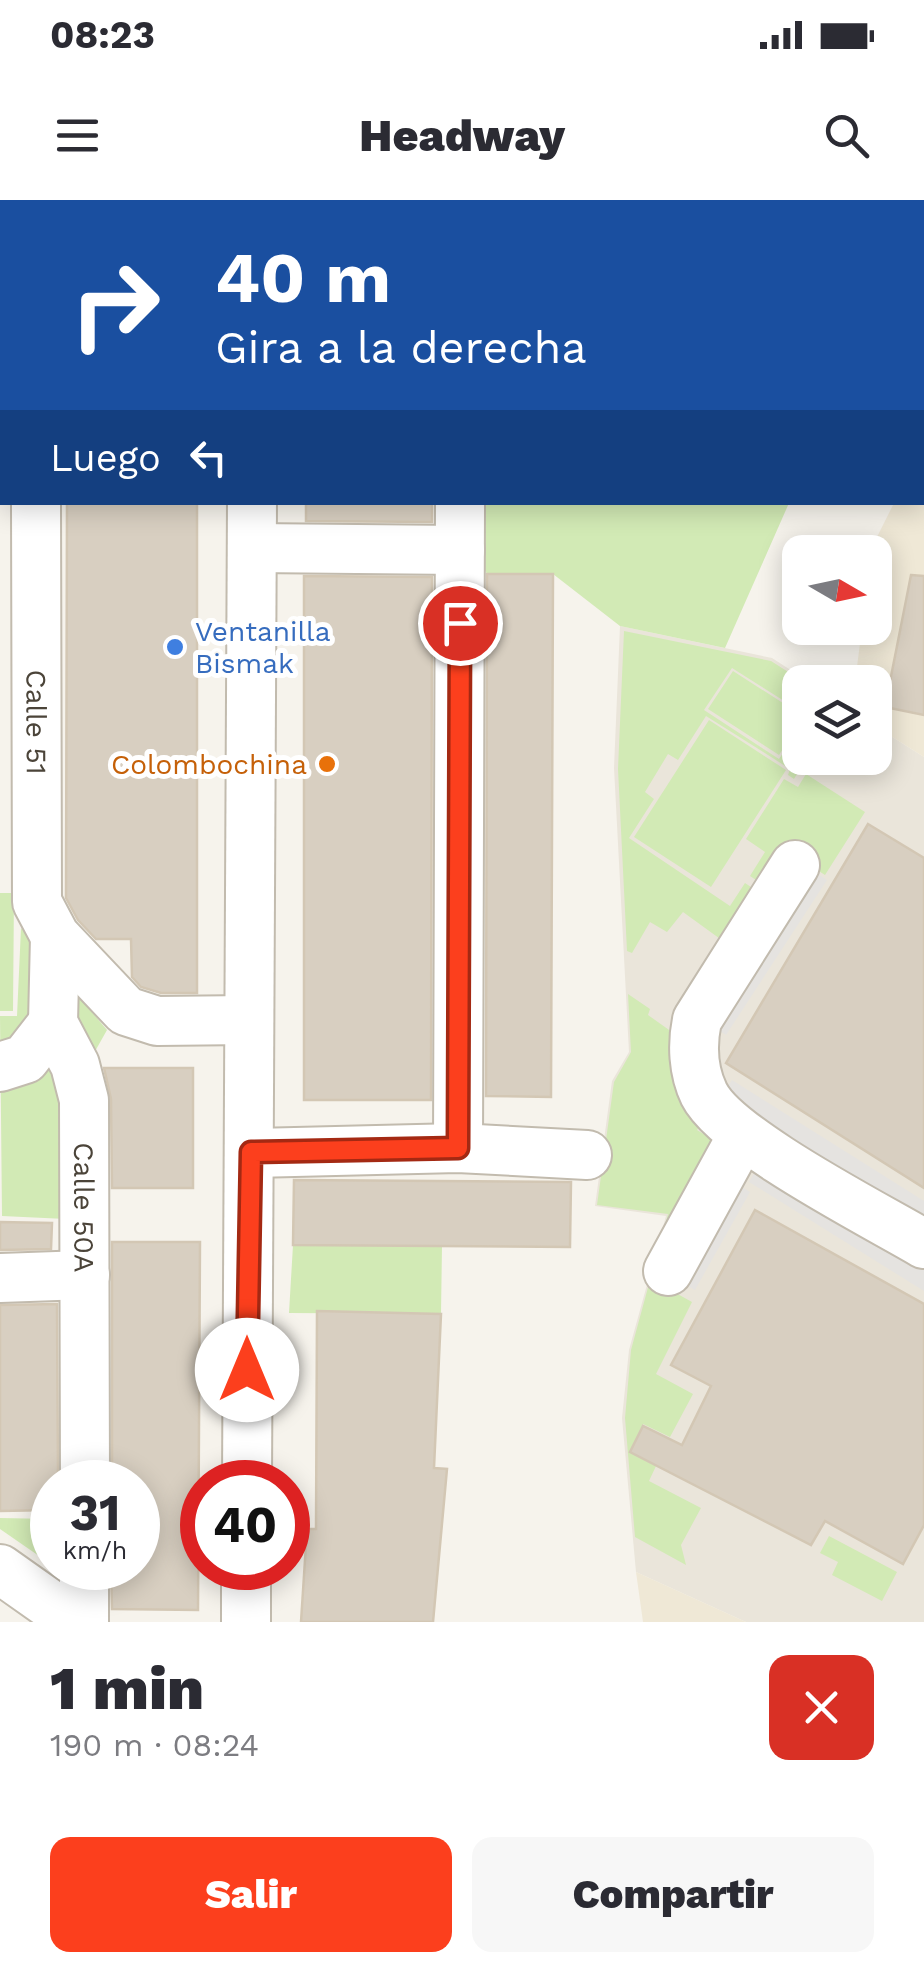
<!DOCTYPE html>
<html lang="es">
<meta charset="utf-8">
<style>
:root{--surface:#fff;--page:#f7f7f7;--text:#2b2b33;--muted:#7c7c81;--accent:#fc3f1d}
body{margin:0;font-family:"Work Sans",sans-serif;background:var(--page);color:var(--text);height:100vh;display:flex;flex-direction:column;font-size:38px;white-space:nowrap}
*{box-sizing:border-box;margin:0}
p{font-size:32px;color:var(--muted)}
.icon{flex:none;width:55px;height:55px;fill:none;stroke:currentColor;stroke-width:2;stroke-linecap:round;stroke-linejoin:round}
.map{position:relative;height:1422px;overflow:hidden}
.side{display:flex;flex-direction:column;background:var(--surface);flex:1}
.side>*{flex:none}
.hud{position:absolute;left:0px;top:0px;width:925px;height:305px;box-shadow:0 5px 25px #0003;background:#1a4fa0;color:#fff;overflow:hidden}
.needle{width:65px;rotate:99deg}
.buttons{position:absolute;left:782px;top:335px;display:grid;gap:20px}
.buttons a{display:grid;place-items:center;width:110px;height:110px;border-radius:20px;background:var(--surface);box-shadow:0 5px 25px #0003;font-size:50px}
.speed{position:absolute;left:30px;top:1260px;display:flex;gap:20px;font-size:50px;font-weight:700;text-align:center}
.speed>*{display:grid;place-content:center;width:130px;height:130px;border-radius:50%;background:var(--surface);box-shadow:0 5px 25px #0003;line-height:1}
.speed small{font-size:25px;font-weight:400}
.speed .limit{border:15px solid #d22;background:#fff;color:#111}
.pin{position:absolute;display:grid;place-items:center;width:85px;height:85px;color:#fff;margin:-42px;border:5px solid #fff;border-radius:50%;box-shadow:0 2px 10px #0007}
.me{position:absolute;width:110px;margin:-55px;rotate:0deg;stroke-linejoin:round;filter:drop-shadow(0 0 8px #0008)}
.turn{display:flex;align-items:center;gap:35px;height:210px;padding:0 50px;font-size:45px}
.turn .icon{width:130px;height:130px;stroke-width:2.5}
.turn b{display:block;font-size:70px;line-height:85px}
.then{display:flex;align-items:center;height:95px;padding:0 50px;background:#0003;gap:20px;font-size:38px}
.round{display:grid;place-items:center;flex:none;width:105px;height:105px;border-radius:20px;background:var(--page)}
.head{display:flex;align-items:center;justify-content:space-between;height:170px;padding:0 50px}
h1{font-size:60px;font-weight:800;line-height:75px}
.primary-button{display:flex;gap:20px;margin-top:auto;padding:20px 50px}
.primary-button a{flex:1;height:115px;border-radius:20px;background:var(--accent);color:#fff;font-size:40px;font-weight:800;line-height:115px;text-align:center}
.primary-button a+a{background:var(--page);color:var(--text)}
.status{display:flex;justify-content:space-between;align-items:center;height:70px;padding:0 50px;background:var(--surface);direction:ltr}
.status svg{height:28px;fill:currentColor}
header{display:flex;justify-content:space-between;align-items:center;height:130px;padding:0 50px;background:var(--surface);font-size:45px;font-weight:800}
.map>svg:first-child{display:block}
.residential{fill:#eae5da}
.education{fill:#efe8d6}
.green{fill:#d2eab5}
.parking{fill:#e5e3e0}
.building{fill:#d8cfc1;stroke:#d3c7b4;stroke-width:2.5}
.lines{fill:none;stroke-linecap:round;stroke-linejoin:round}
.minor-casing{stroke:#c2bbae;stroke-width:52}
.minor{stroke:#fff;stroke-width:48}
.route-casing{stroke:#a42913;stroke-width:25}
.route{stroke:#fc3f1d;stroke-width:18}
.shop-dot{fill:#3f7fe0;stroke:#fff;stroke-width:4}
.food-dot{fill:#e8710a;stroke:#fff;stroke-width:4}
.labels{text-anchor:middle;dominant-baseline:central;stroke-width:10;stroke-linejoin:round;paint-order:stroke}
.shop-label{font-size:28px;fill:#366cbe;stroke:#fff;text-anchor:start}
.street-label{font-size:28px;fill:#4b4439;stroke:#fff}
.food-label{font-size:28px;fill:#c56008;stroke:#fff;text-anchor:end}
</style>
<div class="status"><b>08:23</b><svg viewBox="0 0 49 12"><path d="M0 12V9h3v3zM5 12V6h3v6zM10 12V3h3v9zM15 12V0h3v12zM26 1h20v11H26zM47 4h2v5h-2z"/></svg></div>
<header><svg class="icon" aria-label="menu" viewBox="0 0 24 24"><path d="M4 6h16M4 12h16M4 18h16"/></svg>Headway<svg class="icon" aria-label="search" viewBox="0 0 24 24"><circle cx="10" cy="10" r="6"/><path d="M15 15l6 6"/></svg></header>
<div class="map">
<svg width="924" height="1422" viewBox="0 0 924 1422">
<rect width="100%" height="100%" fill="#f6f3ec"/>
<!-- residential -->
<path class="residential" d="M 620,426 L 772,458 L 809,482 L 800,482 L 800,558 L 875,558 L 875,526 L 924,557 L 924,1422 L 746,1422 L 636,1372 L 622,1218 L 629,1150 L 666,1016 L 595,1006 L 612,881 L 629,852 L 614,568 Z"/>
<!-- education -->
<path class="education" d="M 924,243 L 924,557 L 875,526 L 875,482 L 855,482 L 862,428 L 875,428 L 875,341 L 894,303 L 922,302 Z
M 636,1372 L 746,1422 L 643,1422 Z"/>
<!-- green -->
<path class="green" d="M 480,303 L 789,303 L 725,448 L 620,426 L 553,374 L 487,374 L 481,362 Z
M 624,431 L 771,461 L 804,482 L 800,482 L 800,511 L 732,468 L 704,510 L 779,559 L 789,544 L 800,551 L 800,558 L 807,558 L 794,579 L 788,575 L 790,569 L 706,516 L 678,560 L 668,554 L 645,592 L 654,599 L 629,638 L 730,706 L 745,683 L 757,691 L 723,741 L 683,712 L 667,732 L 650,722 L 632,753 L 627,751 L 618,569 Z
M 733,471 L 800,514 L 800,523 L 779,555 L 708,509 Z
M 709,520 L 786,570 L 711,687 L 634,637 Z
M 806,574 L 865,612 L 825,675 L 784,649 L 762,684 L 750,676 L 765,652 L 746,639 L 784,579 L 798,587 Z
M 0,693 L 14,693 L 13,811 L 0,811 Z
M 21,728 L 107,830 L 89,862 L 66,1019 L 2,1016 L 0,816 L 17,816 Z
M 628,794 L 650,809 L 648,815 L 679,837 L 703,921 L 697,930 L 723,946 L 674,1092 L 692,1102 L 656,1174 L 693,1194 L 670,1237 L 643,1224 L 630,1252 L 656,1266 L 649,1281 L 701,1308 L 681,1345 L 686,1365 L 635,1337 L 625,1218 L 631,1150 L 668,1014 L 597,1005 L 614,882 L 631,852 Z
M 293,1045 L 442,1046 L 441,1114 L 289,1113 Z
M 0,1318 L 52,1319 L 52,1365 L 0,1329 Z
M 829,1336 L 897,1372 L 882,1401 L 832,1375 L 838,1362 L 820,1353 Z"/>
<!-- parking -->
<path class="parking" d="M 785,652 L 827,680 L 726,835 L 687,810 Z
M 732,880 L 924,1001 L 924,1091 L 749,982 L 760,963 L 731,980 L 750,992 L 695,1090 L 657,1069 L 727,946 L 702,929 Z"/>
<!-- building -->
<path class="building" d="M 67,302 L 197,302 L 197,793 L 161,793 L 141,787 L 132,777 L 131,739 L 96,739 L 78,720 L 66,698 Z
M 306,302 L 432,302 L 432,322 L 306,321 Z
M 487,374 L 553,374 L 551,897 L 486,896 Z
M 911,375 L 924,376 L 924,515 L 885,507 Z
M 304,376 L 432,377 L 431,900 L 304,900 Z
M 868,624 L 924,658 L 924,988 L 726,863 Z
M 104,868 L 193,868 L 193,988 L 112,988 L 111,899 Z
M 294,980 L 571,982 L 570,1047 L 293,1045 Z
M 755,1010 L 924,1104 L 924,1325 L 903,1364 L 825,1321 L 811,1345 L 630,1252 L 643,1226 L 682,1245 L 711,1186 L 671,1165 Z
M 0,1022 L 52,1023 L 51,1049 L 0,1050 Z
M 112,1042 L 200,1042 L 198,1410 L 112,1409 L 111,1368 L 138,1368 L 138,1282 L 112,1282 Z
M 57,1104 L 58,1282 L 52,1282 L 52,1310 L 0,1311 L 0,1105 Z
M 317,1111 L 441,1114 L 434,1268 L 447,1269 L 433,1422 L 301,1422 L 307,1329 L 316,1329 Z"/>
<g class="lines">
<defs>
<g id="minor">
<path d="M 460,0 L 460,2"/>
<path d="M 254,2 L 254,0"/>
<path d="M 0,67 L 2,67"/>
<path id="s1" d="M 36,302 L 37,702 L 55,736 L 126,811 L 157,821 L 249,820"/>
<path d="M 252,348 L 460,350"/>
<path d="M 795,665 L 697,820 C 692,844 693,871 704,894 C 727,940 875,1015 924,1044"/>
<path id="s2" d="M 55,736 L 53,823 L 75,865 L 84,900 L 85,1282"/>
<path d="M 0,867 L 25,859 L 53,823"/>
<path d="M 458,948 L 460,302"/>
<path d="M 251,953 L 458,948 L 587,955"/>
<path d="M 668,1071 L 742,936"/>
<path d="M 0,1078 L 85,1075"/>
<path d="M 247,1282 L 252,302"/>
<path d="M 0,1369 L 75,1422"/>
<path d="M 84,1422 L 84,1368"/>
<path d="M 246,1422 L 246,1368"/>
</g>
</defs>
<!-- minor casing -->
<use href="#minor" class="minor-casing"/>
<!-- minor -->
<use href="#minor" class="minor"/>
</g>
<g class="lines">
<defs>
<path id="route" d="M 247,1170 L 251,952 L 458,948 L 460,423"/>
</defs>
<!-- route casing -->
<use href="#route" class="route-casing"/>
<!-- route -->
<use href="#route" class="route"/>
</g>
<!-- markers -->
<circle class="shop-dot" cx="175" cy="447" r="10"/>
<circle class="food-dot" cx="327" cy="564" r="10"/>
<g class="labels">
<!-- shop labels -->
<g class="shop-label">
<text x="195" y="431">Ventanilla<tspan x="195" dy="32">Bismak</tspan></text>
</g>
<!-- street labels -->
<g class="street-label">
<text stroke="none"><textPath href="#s1" startOffset="220">Calle 51</textPath></text>
<text stroke="none"><textPath href="#s2" startOffset="278">Calle 50A</textPath></text>
</g>
<!-- food labels -->
<g class="food-label">
<text x="307" y="564">Colombochina</text>
</g>
</g>
</svg>
<div class="buttons">
<a><svg class="needle" viewBox="-14 -14 28 28"><path d="M0-13l5 13h-10z" fill="#e53935"/><path d="M0 13l5-13h-10z" fill="#7c7c81"/></svg></a>
<a><svg class="icon" aria-label="layers" viewBox="0 0 24 24"><path d="M12 4l9 5-9 5-9-5zM3 14l9 5 9-5"/></svg></a>
</div>
<div class="speed"><div>31<small>km/h</small></div><div class="limit">40</div></div>
<div class="pin" style="left:460px;top:423px;background:#d93025"><svg class="icon" aria-label="arrive" viewBox="0 0 24 24"><path d="M6 21V4h12l-3 4 3 4H6"/></svg></div>
<svg class="me" style="left:247px;top:1170px" viewBox="-20 -20 40 40"><circle r="19" fill="#fff"/><path d="M0-13L10 11 0 6-10 11z" fill="#fc3f1d"/></svg>
<div class="hud">
<div class="turn"><svg class="icon" aria-label="right" viewBox="0 0 24 24"><path d="M7 20v-9h11M14 6l5 5-5 5"/></svg><div><b>40 m</b>Gira a la derecha</div></div>
<div class="then">Luego<svg class="icon" aria-label="left" viewBox="0 0 24 24"><path d="M17 20v-9H6M10 6l-5 5 5 5"/></svg></div>
</div>
</div>
<section class="side">
<div class="head"><div><h1>1 min</h1><p>190 m · 08:24</p></div><a class="round" style="background:#d93025;color:#fff"><svg class="icon" aria-label="close" viewBox="0 0 24 24"><path d="M6 6l12 12M18 6L6 18"/></svg></a></div>
<div class="primary-button"><a>Salir</a><a>Compartir</a></div>
</section>
